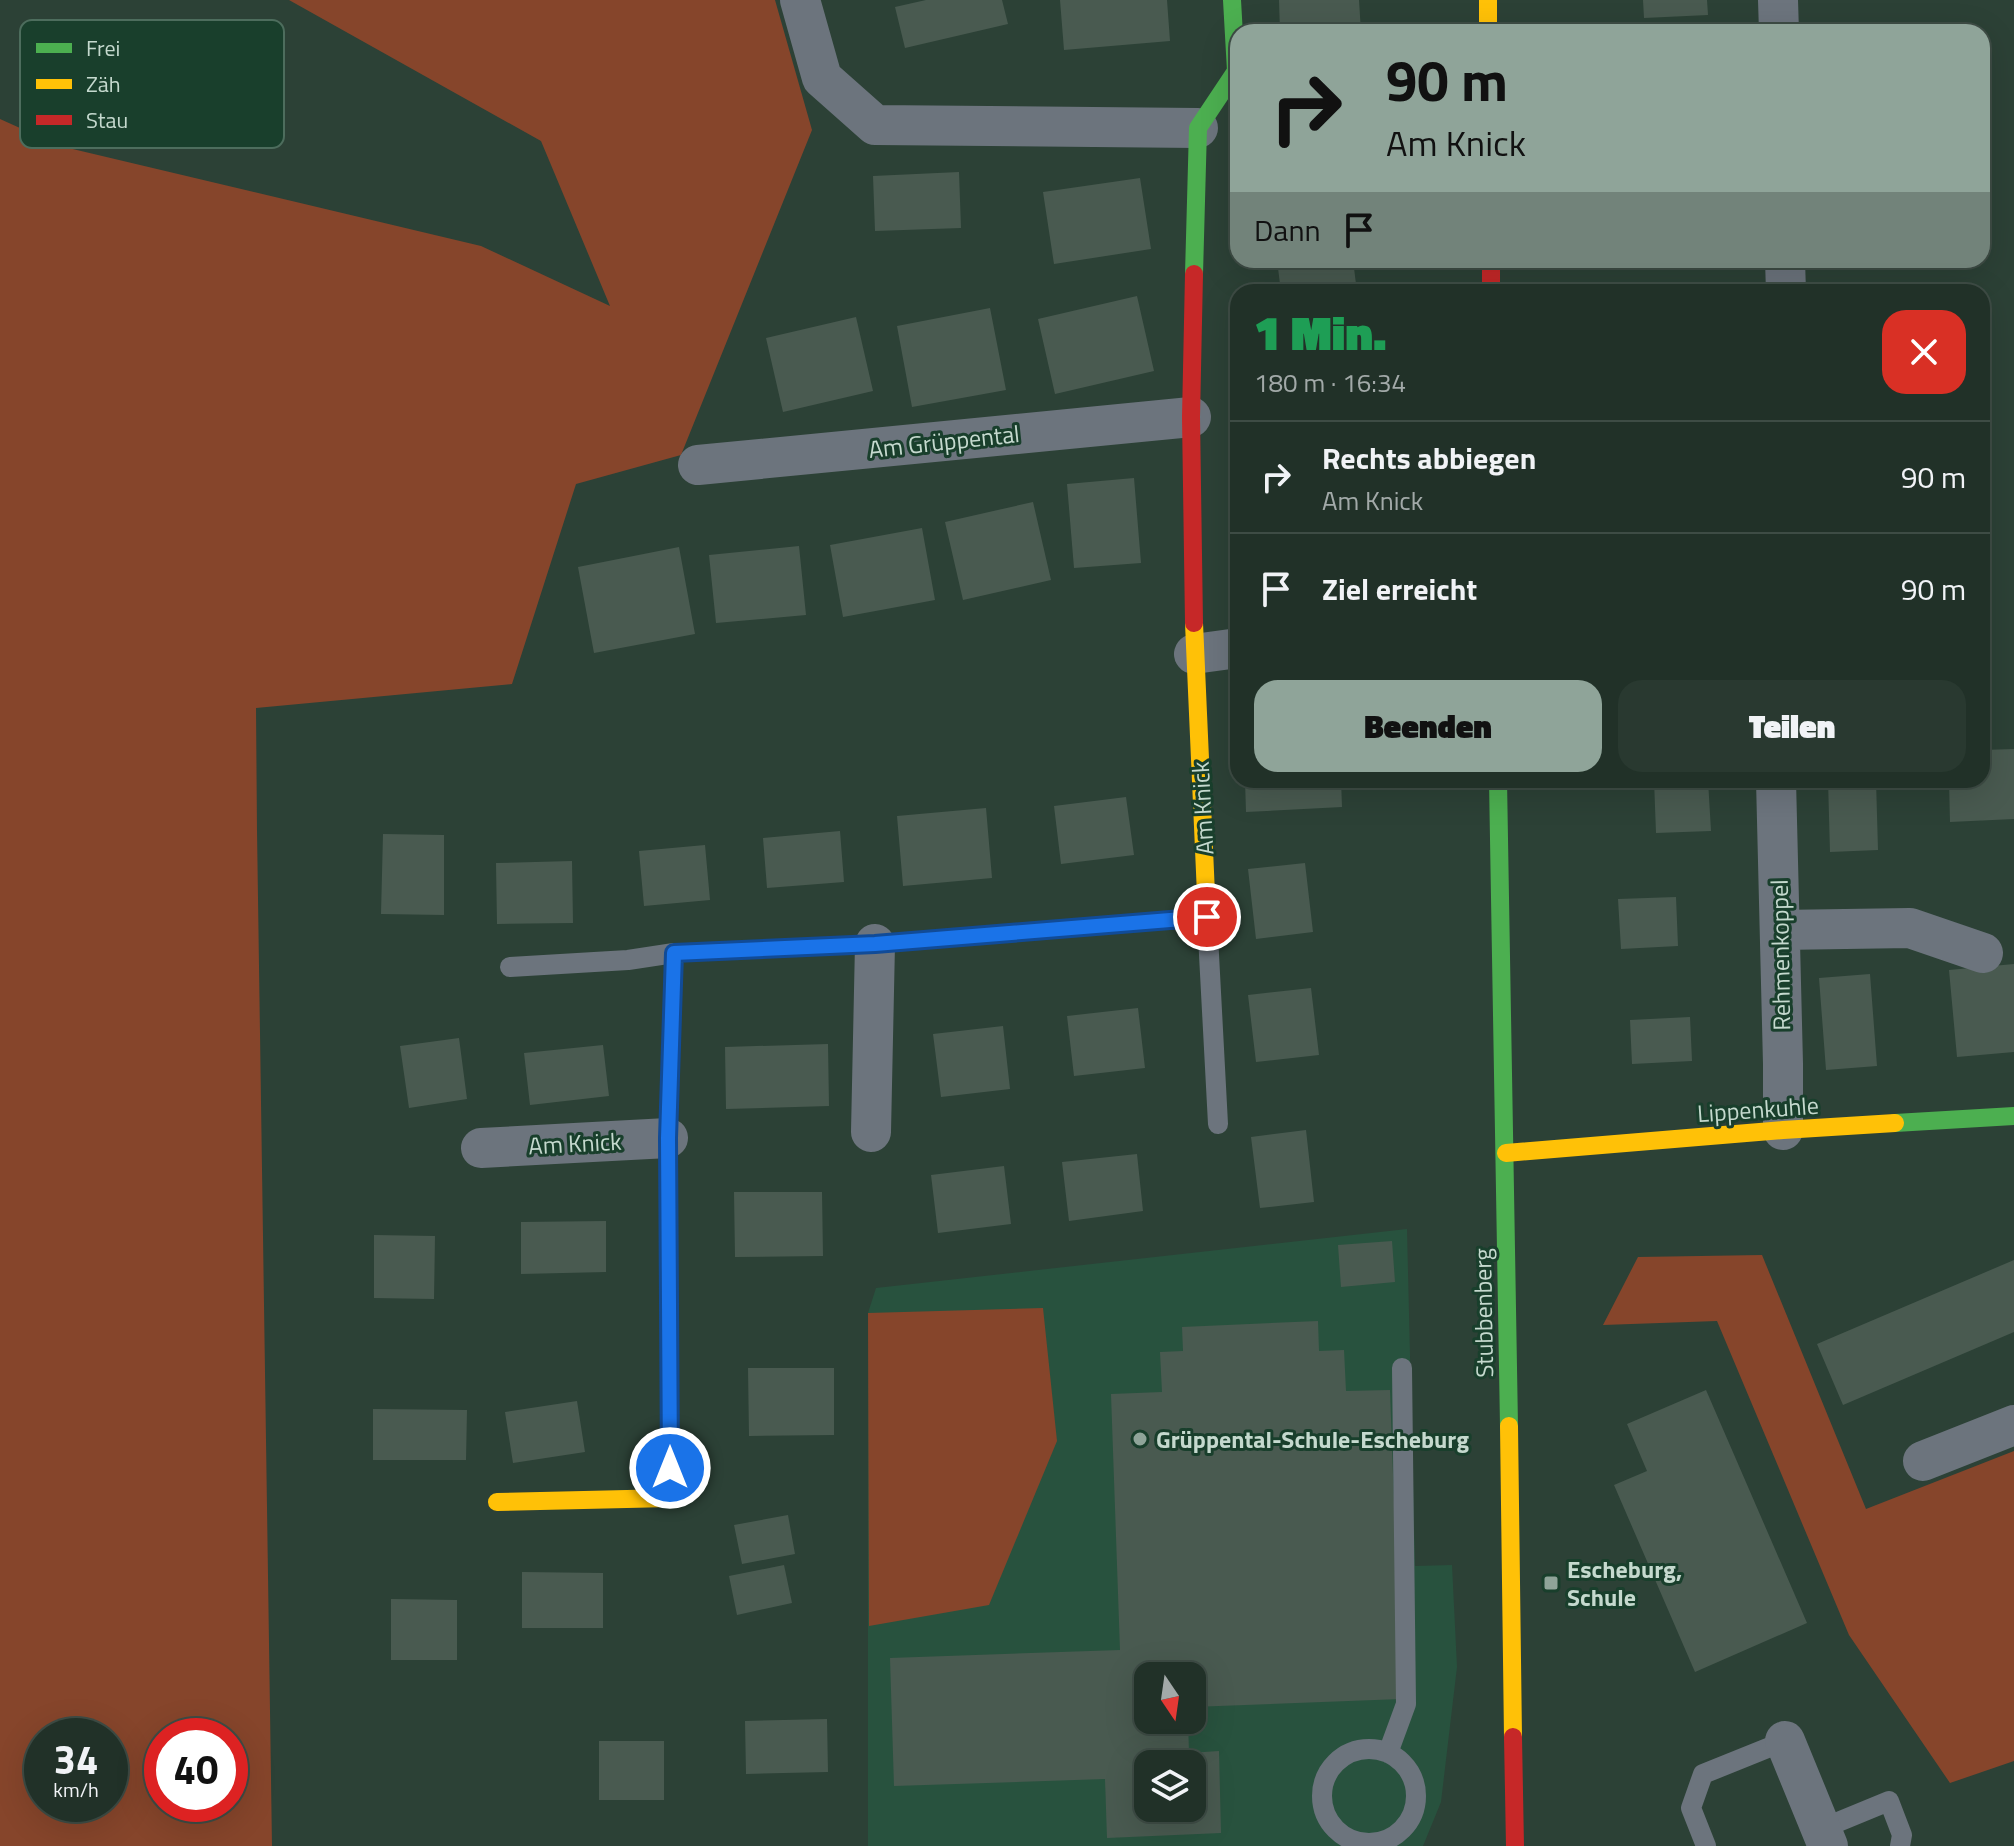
<!DOCTYPE html>
<html lang="de">
<meta charset="utf-8">
<style>
:root{--surface:#213128;--page:#293930;--text:#f1f3f6;--muted:#a2a9a8;--line:#3e4c45;--accent:#8fa499}
body{margin:0;font-family:"Titillium Web",sans-serif;background:var(--page);color:var(--text);height:100vh;display:flex;flex-direction:column;font-size:30px;white-space:nowrap}
*{box-sizing:border-box;margin:0}
p{font-size:26px;color:var(--muted)}
.icon{flex:none;width:44px;height:44px;fill:none;stroke:currentColor;stroke-width:2;stroke-linecap:round;stroke-linejoin:round}
.map{position:relative;flex:1;overflow:hidden}
.drawer{position:absolute;left:1230px;top:284px;width:760px;height:504px;display:flex;flex-direction:column;background:var(--surface);border-radius:24px;box-shadow:0 8px 32px #0002,0 0 0 2px var(--line)}
.drawer>*{flex:none}
.banner{position:absolute;left:1230px;top:24px;width:760px;height:244px;border-radius:24px;box-shadow:0 8px 32px #0002,0 0 0 2px var(--line);background:#8fa499;color:#111;overflow:hidden}
.needle{width:52px;rotate:167deg}
.buttons{position:absolute;left:1134px;top:1662px;display:grid;gap:16px}
.buttons a{display:grid;place-items:center;width:72px;height:72px;border-radius:16px;background:var(--surface);box-shadow:0 8px 32px #0002,0 0 0 2px var(--line);font-size:40px}
.speed{position:absolute;left:24px;top:1718px;display:flex;gap:16px;font-size:40px;font-weight:700;text-align:center}
.speed>*{display:grid;place-content:center;width:104px;height:104px;border-radius:50%;background:var(--surface);box-shadow:0 8px 32px #0002,0 0 0 2px var(--line);line-height:1}
.speed small{font-size:20px;font-weight:400}
.speed .limit{border:12px solid #d22;background:#fff;color:#111}
.pin{position:absolute;display:grid;place-items:center;width:68px;height:68px;color:#fff;margin:-34px;border:4px solid #fff;border-radius:50%;box-shadow:0 2px 8px #0007}
.me{position:absolute;width:88px;margin:-44px;rotate:0deg;stroke-linejoin:round;filter:drop-shadow(0 0 6px #0008)}
.turn{display:flex;align-items:center;gap:28px;height:168px;padding:0 24px;font-size:36px}
.turn .icon{width:104px;height:104px;stroke-width:2.5}
.turn b{display:block;font-size:56px;line-height:68px}
.then{display:flex;align-items:center;height:76px;padding:0 24px;background:#0003;gap:16px;font-size:30px}
.round{display:grid;place-items:center;flex:none;width:84px;height:84px;border-radius:24px;background:var(--page)}
.overview{display:flex;align-items:center;justify-content:space-between;height:136px;padding:0 24px}
h1{font-size:48px;font-weight:800;line-height:60px;color:#1e9e55}
.primary-button{display:flex;gap:16px;margin-top:auto;padding:16px 24px}
.primary-button a{flex:1;height:92px;border-radius:24px;background:var(--accent);color:#111;font-size:32px;font-weight:800;line-height:92px;text-align:center}
.primary-button a+a{background:var(--page);color:var(--text)}
ul{padding:0;list-style:none}
li{display:flex;align-items:center;gap:24px;height:112px;padding:0 24px;border-top:2px solid var(--line)}
li div{flex:1}
li b{display:block;font-size:30px}
li em{font-style:normal}
.map>svg:first-child{display:block}
.built{fill:#28523e;fill-rule:evenodd}
.green{fill:#86452b;fill-rule:evenodd}
.building{fill:#495a50;fill-rule:evenodd}
.lines{fill:none;stroke-linecap:round;stroke-linejoin:round}
.lane{stroke:#6c747d;stroke-width:20}
.street{stroke:#6c747d;stroke-width:40}
.fast{stroke:#4caf50;stroke-width:18}
.slow{stroke:#ffc107;stroke-width:18}
.jam{stroke:#c62828;stroke-width:18}
.route-casing{stroke:#114b97;stroke-width:20}
.route{stroke:#1a73e8;stroke-width:14}
.poi-dot{fill:#8fa499;stroke:#193f2c;stroke-width:3}
.labels{text-anchor:middle;dominant-baseline:central;stroke-width:6;stroke-linejoin:round;paint-order:stroke}
.street-label{font-size:24px;fill:#c5d9ce;stroke:#193f2c}
.poi-label{font-size:24px;font-weight:bold;fill:#c5d9ce;stroke:#193f2c;text-anchor:start}
.key{fill:#193f2c;stroke:#4d6d5d;stroke-width:2}
.key-label{font-size:22px;fill:#c5d9ce}
</style>
<div class="map">
<svg width="2014" height="1846" viewBox="0 0 2014 1846">
<rect width="100%" height="100%" fill="#2c4136"/>
<!-- built -->
<path class="built" d="M 1407,1229 L 1415,1566 L 1452,1565 L 1457,1667 L 1441,1802 L 1423,1846 L 868,1846 L 868,1313 L 876,1288 ZM 1148,1676 L 1192,1676 L 1192,1720 L 1148,1720 ZM 1148,1764 L 1192,1764 L 1192,1808 L 1148,1808 Z"/>
<!-- green -->
<path class="green" d="M 289,0 L 775,0 L 812,130 L 681,455 L 576,484 L 512,684 L 256,708 L 257,830 L 272,1846 L 0,1846 L 0,119 L 60,146 L 481,246 L 610,306 L 541,141 ZM 42,1736 L 110,1736 L 110,1804 L 42,1804 ZM 162,1736 L 230,1736 L 230,1804 L 162,1804 Z
M 1762,1255 L 1866,1509 L 2014,1451 L 2014,1761 L 1950,1783 L 1849,1635 L 1717,1321 L 1603,1325 L 1638,1257 Z
M 1043,1308 L 1057,1441 L 989,1605 L 869,1626 L 868,1313 Z"/>
<!-- building -->
<path class="building" d="M 926,0 L 1002,0 L 1008,24 L 905,48 L 895,7 Z
M 1060,0 L 1167,0 L 1170,41 L 1064,50 Z
M 1279,0 L 1359,0 L 1361,32 L 1280,32 Z
M 1643,0 L 1707,0 L 1708,15 L 1644,18 Z
M 959,172 L 961,228 L 875,231 L 873,176 Z
M 1140,178 L 1151,249 L 1054,264 L 1043,192 Z
M 1277,260 L 1353,260 L 1357,292 L 1281,292 Z
M 1137,296 L 1154,371 L 1055,394 L 1038,319 Z
M 990,308 L 1006,390 L 912,407 L 897,326 Z
M 856,317 L 873,391 L 783,412 L 766,338 Z
M 1134,478 L 1141,563 L 1074,568 L 1067,484 Z
M 1033,502 L 1051,580 L 963,600 L 945,522 Z
M 922,528 L 935,600 L 843,617 L 830,545 Z
M 799,546 L 806,615 L 716,623 L 709,555 Z
M 679,547 L 695,634 L 594,653 L 578,567 Z
M 2014,749 L 2014,819 L 1950,822 L 1949,780 L 1982,780 L 1982,750 Z
M 1245,780 L 1341,780 L 1342,807 L 1246,812 Z
M 1654,780 L 1708,780 L 1711,831 L 1656,833 Z
M 1828,780 L 1876,780 L 1878,850 L 1830,852 Z
M 1126,797 L 1134,855 L 1061,864 L 1054,806 Z
M 986,808 L 992,878 L 903,886 L 897,816 Z
M 840,831 L 844,882 L 767,888 L 763,838 Z
M 383,834 L 444,835 L 444,915 L 381,914 Z
M 705,845 L 710,900 L 644,906 L 639,851 Z
M 572,861 L 573,923 L 497,924 L 496,863 Z
M 1305,863 L 1313,932 L 1256,939 L 1248,869 Z
M 1676,897 L 1678,946 L 1621,949 L 1618,899 Z
M 2014,964 L 2014,1052 L 1957,1057 L 1949,970 Z
M 1870,974 L 1877,1066 L 1826,1070 L 1819,978 Z
M 1311,988 L 1319,1055 L 1256,1062 L 1248,995 Z
M 1138,1008 L 1145,1068 L 1074,1076 L 1067,1016 Z
M 1690,1017 L 1692,1061 L 1632,1064 L 1630,1020 Z
M 1003,1026 L 1010,1089 L 941,1097 L 933,1034 Z
M 459,1038 L 467,1099 L 409,1108 L 400,1046 Z
M 828,1044 L 829,1106 L 726,1109 L 725,1047 Z
M 603,1045 L 609,1096 L 530,1105 L 524,1053 Z
M 1306,1130 L 1314,1202 L 1260,1208 L 1251,1137 Z
M 1137,1154 L 1143,1211 L 1069,1221 L 1062,1162 Z
M 1004,1166 L 1011,1224 L 938,1233 L 931,1175 Z
M 734,1192 L 822,1192 L 823,1256 L 735,1257 Z
M 606,1221 L 606,1272 L 521,1274 L 521,1222 Z
M 374,1235 L 435,1236 L 434,1299 L 374,1298 Z
M 1392,1241 L 1395,1282 L 1341,1287 L 1338,1245 Z
M 2014,1260 L 2014,1332 L 1843,1405 L 1817,1344 Z
M 1318,1321 L 1319,1351 L 1344,1350 L 1346,1391 L 1390,1390 L 1401,1699 L 1192,1707 L 1192,1676 L 1148,1676 L 1148,1720 L 1188,1720 L 1189,1753 L 1219,1751 L 1221,1833 L 1107,1838 L 1105,1779 L 894,1786 L 890,1658 L 1120,1650 L 1111,1394 L 1162,1392 L 1160,1352 L 1183,1351 L 1182,1327 ZM 1148,1764 L 1192,1764 L 1192,1808 L 1148,1808 Z
M 748,1368 L 834,1368 L 834,1435 L 749,1436 Z
M 1706,1390 L 1807,1623 L 1695,1672 L 1614,1485 L 1647,1471 L 1627,1424 Z
M 577,1401 L 585,1452 L 513,1463 L 505,1412 Z
M 373,1409 L 467,1410 L 466,1460 L 373,1460 Z
M 788,1515 L 795,1554 L 742,1564 L 734,1525 Z
M 784,1565 L 792,1603 L 737,1615 L 729,1576 Z
M 522,1572 L 603,1573 L 603,1628 L 522,1628 Z
M 391,1599 L 457,1600 L 457,1660 L 391,1660 Z
M 827,1719 L 828,1772 L 746,1774 L 745,1721 Z
M 599,1741 L 664,1741 L 664,1800 L 599,1800 Z"/>
<g class="lines">
<!-- lane -->
<path class="lane" d="M 1207,917 L 1218,1124
M 510,967 L 628,960 L 674,953
M1322 1796a47 47 0 1 1 94 0a47 47 0 1 1-94 0Z
M 1388,1753 L 1406,1704 L 1402,1368
M 1821,1829 L 1889,1801 L 1902,1835 L 1900,1846
M 1706,1846 L 1691,1808 L 1703,1774 L 1785,1741"/>
<!-- street -->
<path class="street" d="M 800,0 L 822,78 L 875,125 L 1198,128
M 1778,0 L 1779,32
M 1785,260 L 1786,292
M 698,465 L 1191,417
M 1194,654 L 1238,648
M 1776,780 L 1783,1064 L 1783,1130
M 1780,930 L 1910,928 L 1983,953
M 871,1132 L 875,944
M 481,1148 L 668,1138
M 1923,1461 L 2014,1425
M 1785,1741 L 1828,1846"/>
<!-- fast -->
<path class="fast" d="M 1194,274 L 1198,128 L 1236,71 L 1232,0
M 1498,780 L 1509,1426
M 1895,1123 L 2014,1116
M 668,1138 L 674,953 L 875,944 L 1070,928"/>
<!-- slow -->
<path class="slow" d="M 1488,0 L 1488,32
M 1070,928 L 1207,917 L 1194,623
M 1506,1153 L 1783,1130 L 1895,1123
M 1509,1426 L 1513,1737
M 497,1502 L 670,1498 L 668,1138"/>
<!-- jam -->
<path class="jam" d="M 1491,260 L 1491,292
M 1194,623 L 1191,417 L 1194,274
M 1513,1737 L 1515,1846"/>
</g>
<g class="lines">
<defs>
<path id="route" d="M 670,1468 L 668,1138 L 674,953 L 875,944 L 1207,917"/>
</defs>
<!-- route casing -->
<use href="#route" class="route-casing"/>
<!-- route -->
<use href="#route" class="route"/>
</g>
<!-- markers -->
<g class="poi-dot">
<circle cx="1140" cy="1439" r="8"/>
<rect x="1543" y="1575" width="16" height="16" rx="4"/>
</g>
<g class="labels">
<!-- street labels -->
<g class="street-label">
<text transform="translate(944 441) rotate(-6)">Am Grüppental</text>
<text transform="translate(1202 808) rotate(-93)">Am Knick</text>
<text transform="translate(1780 955) rotate(-91)">Rehmenkoppel</text>
<text transform="translate(1758 1109) rotate(-4)">Lippenkuhle</text>
<text transform="translate(575 1143) rotate(-3)">Am Knick</text>
<text transform="translate(1483 1313) rotate(-91)">Stubbenberg</text>
</g>
<!-- poi labels -->
<g class="poi-label">
<text x="1156" y="1439">Grüppental-Schule-Escheburg</text>
<text x="1567" y="1569">Escheburg,<tspan x="1567" dy="28">Schule</tspan></text>
</g>
</g>
<!-- legend -->
<rect x="20" y="20" width="264" height="128" rx="12" class="key"/>
<rect x="36" y="43" width="36" height="10" fill="#4caf50"/>
<rect x="36" y="79" width="36" height="10" fill="#ffc107"/>
<rect x="36" y="115" width="36" height="10" fill="#c62828"/>
<g class="key-label">
<text x="86" y="56">Frei</text>
<text x="86" y="92">Zäh</text>
<text x="86" y="128">Stau</text>
</g>
</svg>
<div class="buttons">
<a><svg class="needle" viewBox="-14 -14 28 28"><path d="M0-13l5 13h-10z" fill="#e53935"/><path d="M0 13l5-13h-10z" fill="#a2a9a8"/></svg></a>
<a><svg class="icon" aria-label="layers" viewBox="0 0 24 24"><path d="M12 4l9 5-9 5-9-5zM3 14l9 5 9-5"/></svg></a>
</div>
<div class="speed"><div>34<small>km/h</small></div><div class="limit">40</div></div>
<div class="pin" style="left:1207px;top:917px;background:#d93025"><svg class="icon" aria-label="arrive" viewBox="0 0 24 24"><path d="M6 21V4h12l-3 4 3 4H6"/></svg></div>
<svg class="me" style="left:670px;top:1468px" viewBox="-20 -20 40 40"><circle r="17" fill="#1a73e8" stroke="#fff" stroke-width="3"/><path d="M0-11L8 9 0 5-8 9z" fill="#fff"/></svg>
<div class="banner">
<div class="turn"><svg class="icon" aria-label="right" viewBox="0 0 24 24"><path d="M7 20v-9h11M14 6l5 5-5 5"/></svg><div><b>90 m</b>Am Knick</div></div>
<div class="then">Dann<svg class="icon" aria-label="arrive" viewBox="0 0 24 24"><path d="M6 21V4h12l-3 4 3 4H6"/></svg></div>
</div>
<section class="drawer">
<div class="overview"><div><h1>1 Min.</h1><p>180 m · 16:34</p></div><a class="round" style="background:#d93025;color:#fff"><svg class="icon" aria-label="close" viewBox="0 0 24 24"><path d="M6 6l12 12M18 6L6 18"/></svg></a></div>
<ul>
<li><svg class="icon" aria-label="right" viewBox="0 0 24 24"><path d="M7 20v-9h11M14 6l5 5-5 5"/></svg><div><b>Rechts abbiegen</b><p>Am Knick</p></div><em>90 m</em></li>
<li><svg class="icon" aria-label="arrive" viewBox="0 0 24 24"><path d="M6 21V4h12l-3 4 3 4H6"/></svg><div><b>Ziel erreicht</b></div><em>90 m</em></li>
</ul>
<div class="primary-button"><a>Beenden</a><a>Teilen</a></div>
</section>
</div>
